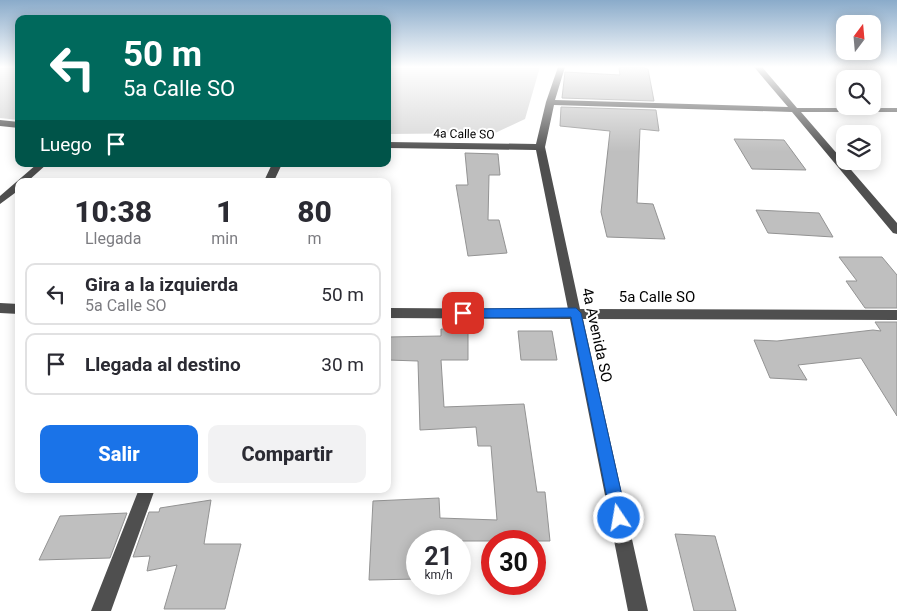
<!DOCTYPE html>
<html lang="es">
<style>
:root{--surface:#fff;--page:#f2f2f3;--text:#2b2b33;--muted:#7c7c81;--line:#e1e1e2;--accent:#1a73e8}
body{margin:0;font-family:Roboto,sans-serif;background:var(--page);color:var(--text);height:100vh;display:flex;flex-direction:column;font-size:19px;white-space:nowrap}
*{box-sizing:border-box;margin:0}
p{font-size:16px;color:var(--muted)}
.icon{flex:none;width:28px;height:28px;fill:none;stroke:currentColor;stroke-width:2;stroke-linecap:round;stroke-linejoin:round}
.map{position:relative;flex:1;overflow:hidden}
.details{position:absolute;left:15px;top:178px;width:376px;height:315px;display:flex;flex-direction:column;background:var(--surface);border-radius:10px;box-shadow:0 2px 12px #0003}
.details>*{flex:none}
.guide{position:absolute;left:15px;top:15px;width:376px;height:152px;border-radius:10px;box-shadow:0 2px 12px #0003;background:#00695c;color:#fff;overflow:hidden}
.needle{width:32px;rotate:16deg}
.fabs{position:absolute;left:836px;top:15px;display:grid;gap:10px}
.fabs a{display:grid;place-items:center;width:45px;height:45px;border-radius:10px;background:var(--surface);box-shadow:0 2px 12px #0003;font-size:25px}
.speed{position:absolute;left:406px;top:530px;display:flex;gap:10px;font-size:25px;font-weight:700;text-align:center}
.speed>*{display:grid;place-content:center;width:65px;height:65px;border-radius:50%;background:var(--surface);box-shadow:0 2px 12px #0003;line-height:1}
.speed small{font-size:12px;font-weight:400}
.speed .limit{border:8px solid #d22;background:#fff;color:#111}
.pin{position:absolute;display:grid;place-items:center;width:42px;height:42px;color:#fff;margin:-21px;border-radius:10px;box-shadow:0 2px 8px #0006}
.me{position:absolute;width:55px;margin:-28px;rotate:348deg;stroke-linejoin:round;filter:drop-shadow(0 0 4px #0008)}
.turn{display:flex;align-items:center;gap:18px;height:105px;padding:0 25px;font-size:22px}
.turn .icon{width:65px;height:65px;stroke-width:2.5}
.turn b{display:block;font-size:35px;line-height:42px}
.then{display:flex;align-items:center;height:48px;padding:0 25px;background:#0003;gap:10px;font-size:19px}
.eta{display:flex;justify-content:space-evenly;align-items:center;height:85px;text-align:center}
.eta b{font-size:30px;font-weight:800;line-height:35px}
.cta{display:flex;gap:10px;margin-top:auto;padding:10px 25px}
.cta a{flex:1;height:58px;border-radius:10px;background:var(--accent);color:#fff;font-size:20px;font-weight:800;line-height:58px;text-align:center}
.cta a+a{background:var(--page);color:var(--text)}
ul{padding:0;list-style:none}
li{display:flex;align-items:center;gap:15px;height:62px;margin:0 10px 8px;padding:0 15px;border:2px solid var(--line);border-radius:10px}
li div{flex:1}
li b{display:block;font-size:19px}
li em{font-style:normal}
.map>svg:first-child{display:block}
.green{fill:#d6d6d6}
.building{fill:#bfbfbf;stroke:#939393}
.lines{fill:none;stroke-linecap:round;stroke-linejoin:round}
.minor{fill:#4f4f4f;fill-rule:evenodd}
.route{fill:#1a73e8;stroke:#114b97}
.labels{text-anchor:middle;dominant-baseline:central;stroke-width:4;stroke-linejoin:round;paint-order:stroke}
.far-street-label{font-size:12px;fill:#000;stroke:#fff}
.street-label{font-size:15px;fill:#000;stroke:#fff}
</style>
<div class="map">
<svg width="897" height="611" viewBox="0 0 897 611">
<rect width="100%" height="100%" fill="#fff"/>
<!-- green -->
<path class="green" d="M 0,67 L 19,67 L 19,120 L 0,118 Z
M 388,67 L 540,67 L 525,119 L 495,133 L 388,134 Z"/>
<!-- building -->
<path class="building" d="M 619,67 L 642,67 L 648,69 L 654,101 L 562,98 L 565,72 L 620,75 Z
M 561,107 L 656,110 L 659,131 L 640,129 L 637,203 L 653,204 L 665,239 L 607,237 L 601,212 L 610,131 L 560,126 Z
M 734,139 L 784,140 L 806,170 L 752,169 Z
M 465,153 L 498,154 L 500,175 L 489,175 L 488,220 L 499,220 L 507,253 L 468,256 L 456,185 L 468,185 Z
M 756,210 L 819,213 L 833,237 L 768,233 Z
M 839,257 L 882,257 L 897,275 L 897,308 L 865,308 L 846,281 L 857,281 Z
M 875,322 L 897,322 L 897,416 L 861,358 L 798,365 L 807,380 L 770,378 L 754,340 L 777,341 L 873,330 L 881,331 Z
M 441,329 L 468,329 L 468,360 L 441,360 L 444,407 L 524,404 L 537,492 L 545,492 L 550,541 L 418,541 L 418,579 L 369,580 L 373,501 L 439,498 L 440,518 L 497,520 L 491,446 L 478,446 L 476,427 L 420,430 L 418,361 L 388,360 L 388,337 L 441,336 Z
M 518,331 L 552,331 L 557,360 L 521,360 Z
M 211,500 L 204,544 L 241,544 L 225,609 L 164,609 L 177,565 L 147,571 L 150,556 L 133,557 L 149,512 L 159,512 L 160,508 Z
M 127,513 L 110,558 L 39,560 L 60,516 Z
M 675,534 L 715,536 L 736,611 L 694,611 Z"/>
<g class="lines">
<!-- minor -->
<path class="minor" d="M 558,67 L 565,67 L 555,100 L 788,107 L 754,67 L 762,67 L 797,108 L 897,108 L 897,112 L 801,112 L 897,223 L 897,234 L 893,233 L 792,112 L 554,105 L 545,147 L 580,309 L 897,310 L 897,320 L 583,319 L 648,611 L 628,611 L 570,319 L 388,318 L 388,308 L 568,309 L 536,150 L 388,148 L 388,142 L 536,144 L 546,102 Z
M 0,120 L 19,122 L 19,128 L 0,126 Z
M 37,164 L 47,164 L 28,181 L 19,181 L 19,190 L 0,204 L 0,196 Z
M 272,164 L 282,164 L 274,181 L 264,181 Z
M 0,303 L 19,304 L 19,314 L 0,313 Z
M 139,489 L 155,489 L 111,611 L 91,611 Z"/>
</g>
<!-- sky -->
<linearGradient id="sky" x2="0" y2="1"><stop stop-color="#8aabca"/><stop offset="0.44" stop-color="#fff"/><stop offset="1" stop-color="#fff" stop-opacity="0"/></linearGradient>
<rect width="897" height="152" fill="url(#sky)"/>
<!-- route -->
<path class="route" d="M 576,308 L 581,313 L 627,518 L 624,523 L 619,526 L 613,523 L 611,518 L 571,317 L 463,318 L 457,313 L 463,309 Z"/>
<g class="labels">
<!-- far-street labels -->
<g class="far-street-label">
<text transform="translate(464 134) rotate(1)">4a Calle SO</text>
</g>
<!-- street labels -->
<g class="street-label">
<text x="657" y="297">5a Calle SO</text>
<text transform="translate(597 335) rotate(78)">4a Avenida SO</text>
</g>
</g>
</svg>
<div class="fabs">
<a><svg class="needle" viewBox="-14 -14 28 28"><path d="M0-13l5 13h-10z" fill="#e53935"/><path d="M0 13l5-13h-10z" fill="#7c7c81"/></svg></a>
<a><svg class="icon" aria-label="search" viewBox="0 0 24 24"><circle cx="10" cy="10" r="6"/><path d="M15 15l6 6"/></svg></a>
<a><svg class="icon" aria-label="layers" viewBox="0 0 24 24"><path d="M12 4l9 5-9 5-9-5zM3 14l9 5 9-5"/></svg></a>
</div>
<div class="speed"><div>21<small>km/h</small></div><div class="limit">30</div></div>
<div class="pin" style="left:463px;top:313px;background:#d93025"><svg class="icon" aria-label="arrive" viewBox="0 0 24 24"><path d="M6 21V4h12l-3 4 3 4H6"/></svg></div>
<svg class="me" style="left:619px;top:518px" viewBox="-20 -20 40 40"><circle r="17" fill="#1a73e8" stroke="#fff" stroke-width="3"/><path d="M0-11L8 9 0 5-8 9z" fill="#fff"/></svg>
<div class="guide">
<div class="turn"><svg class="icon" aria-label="left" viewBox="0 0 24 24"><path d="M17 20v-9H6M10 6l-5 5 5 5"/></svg><div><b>50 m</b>5a Calle SO</div></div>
<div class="then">Luego<svg class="icon" aria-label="arrive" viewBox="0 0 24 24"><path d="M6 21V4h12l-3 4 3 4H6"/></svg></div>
</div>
<section class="details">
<div class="eta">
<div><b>10:38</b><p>Llegada</p></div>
<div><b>1</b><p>min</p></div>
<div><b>80</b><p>m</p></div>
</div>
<ul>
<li><svg class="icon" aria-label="left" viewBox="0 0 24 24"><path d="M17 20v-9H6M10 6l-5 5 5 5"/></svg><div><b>Gira a la izquierda</b><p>5a Calle SO</p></div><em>50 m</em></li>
<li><svg class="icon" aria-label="arrive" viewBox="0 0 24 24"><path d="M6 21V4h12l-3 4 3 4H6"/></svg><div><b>Llegada al destino</b></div><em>30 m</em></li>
</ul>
<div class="cta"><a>Salir</a><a>Compartir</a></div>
</section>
</div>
